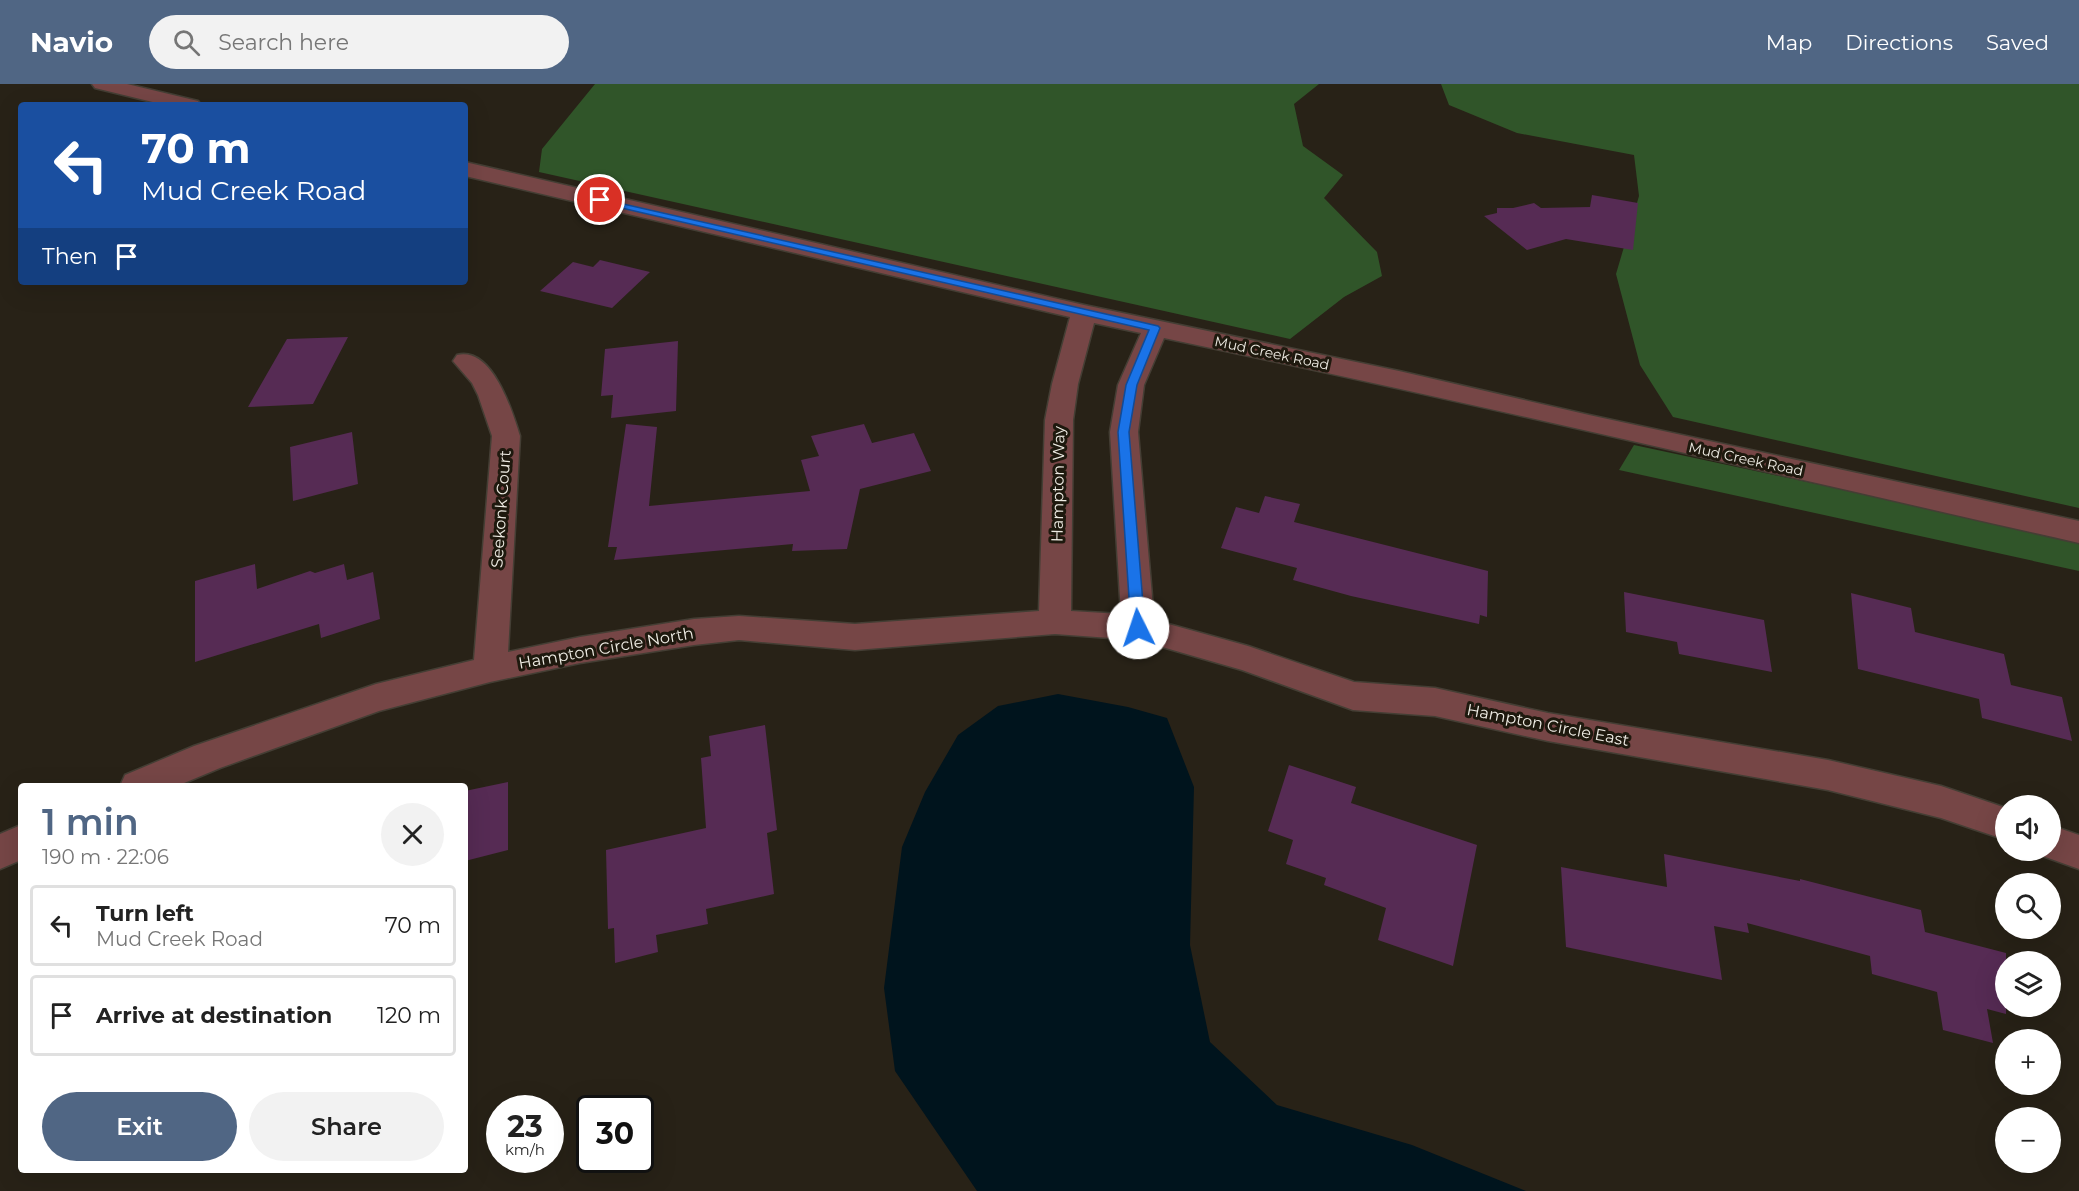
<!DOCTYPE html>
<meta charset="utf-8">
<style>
:root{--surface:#fff;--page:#f2f2f2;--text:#222;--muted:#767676;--line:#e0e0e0;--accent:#506684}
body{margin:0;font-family:Montserrat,sans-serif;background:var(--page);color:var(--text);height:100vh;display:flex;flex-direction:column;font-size:22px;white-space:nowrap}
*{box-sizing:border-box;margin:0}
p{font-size:20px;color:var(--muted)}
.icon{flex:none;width:33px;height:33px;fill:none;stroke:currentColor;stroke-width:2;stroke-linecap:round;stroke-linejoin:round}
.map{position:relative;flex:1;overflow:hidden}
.side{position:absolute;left:18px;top:699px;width:450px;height:390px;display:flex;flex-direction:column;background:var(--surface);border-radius:6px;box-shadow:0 6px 24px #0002}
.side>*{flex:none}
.banner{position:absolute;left:18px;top:18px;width:450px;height:183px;border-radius:6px;box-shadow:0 6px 24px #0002;background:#1a4fa0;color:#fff;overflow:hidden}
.tools{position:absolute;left:1995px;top:711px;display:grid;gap:12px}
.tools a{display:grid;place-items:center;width:66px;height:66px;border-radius:50%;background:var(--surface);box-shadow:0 6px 24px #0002;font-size:30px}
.speed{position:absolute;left:486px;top:1011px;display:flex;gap:12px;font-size:30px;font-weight:700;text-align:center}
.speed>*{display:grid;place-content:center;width:78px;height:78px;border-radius:50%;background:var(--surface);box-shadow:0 6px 24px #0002;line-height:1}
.speed small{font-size:15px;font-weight:400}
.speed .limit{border:3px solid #111;border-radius:9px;background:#fff;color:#111}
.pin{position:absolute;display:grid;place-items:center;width:51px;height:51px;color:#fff;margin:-26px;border:3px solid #fff;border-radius:50%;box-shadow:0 2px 6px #0007}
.me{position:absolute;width:66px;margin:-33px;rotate:356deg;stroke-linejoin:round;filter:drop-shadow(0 0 4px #0008)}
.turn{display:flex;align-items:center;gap:21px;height:126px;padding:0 24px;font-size:27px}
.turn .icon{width:78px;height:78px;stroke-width:2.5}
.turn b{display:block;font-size:42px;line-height:51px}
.then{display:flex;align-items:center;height:57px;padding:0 24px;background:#0003;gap:12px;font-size:22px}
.round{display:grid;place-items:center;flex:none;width:63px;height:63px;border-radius:32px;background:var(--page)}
.summary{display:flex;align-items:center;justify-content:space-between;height:102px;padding:0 24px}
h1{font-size:36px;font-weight:600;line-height:45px;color:var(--accent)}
.button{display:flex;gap:12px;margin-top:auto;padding:12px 24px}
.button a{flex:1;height:69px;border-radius:36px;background:var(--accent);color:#fff;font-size:24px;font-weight:600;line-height:69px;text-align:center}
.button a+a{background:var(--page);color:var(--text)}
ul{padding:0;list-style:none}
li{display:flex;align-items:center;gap:18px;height:81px;margin:0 12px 9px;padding:0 12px;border:3px solid var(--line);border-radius:6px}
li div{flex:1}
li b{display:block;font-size:22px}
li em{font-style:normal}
header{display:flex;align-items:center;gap:36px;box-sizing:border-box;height:84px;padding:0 30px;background:var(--accent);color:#fff}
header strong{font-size:28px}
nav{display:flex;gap:33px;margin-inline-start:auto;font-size:21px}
.search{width:420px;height:54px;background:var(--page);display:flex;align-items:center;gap:15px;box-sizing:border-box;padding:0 21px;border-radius:33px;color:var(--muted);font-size:22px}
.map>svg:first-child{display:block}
.green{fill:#305529}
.water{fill:#00141d}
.building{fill:#562b54}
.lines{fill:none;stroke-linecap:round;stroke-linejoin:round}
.minor-casing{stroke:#443e34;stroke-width:3}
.minor{fill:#764646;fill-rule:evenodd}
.route{fill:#1a73e8;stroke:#114b97;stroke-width:1.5}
.labels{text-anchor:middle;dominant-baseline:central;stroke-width:6;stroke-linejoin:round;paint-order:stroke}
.far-street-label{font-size:14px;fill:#efece4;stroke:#1e190e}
.street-label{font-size:16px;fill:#efece4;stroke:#1e190e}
</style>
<header>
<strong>Navio</strong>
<div class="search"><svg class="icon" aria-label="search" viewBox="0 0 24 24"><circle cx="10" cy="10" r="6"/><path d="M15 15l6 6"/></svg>Search here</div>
<nav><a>Map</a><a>Directions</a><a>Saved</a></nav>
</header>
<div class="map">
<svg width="2079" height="1107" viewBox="0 0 2079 1107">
<rect width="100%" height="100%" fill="#282217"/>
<!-- green -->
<path class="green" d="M 595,0 L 1319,0 L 1294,20 L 1303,62 L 1343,91 L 1324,114 L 1377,168 L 1382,192 L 1344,213 L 1290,255 L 539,88 L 542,65 Z
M 1441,0 L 2079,0 L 2079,424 L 1673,333 L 1640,281 L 1616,190 L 1639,112 L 1634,71 L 1517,49 L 1449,21 Z
M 1634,361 L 2079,456 L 2079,487 L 1619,386 Z"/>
<!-- water -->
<path class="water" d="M 1058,610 L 1128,623 L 1167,634 L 1194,703 L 1190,861 L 1210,958 L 1277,1021 L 1412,1061 L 1526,1107 L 977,1107 L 895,987 L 884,904 L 902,763 L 925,708 L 958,651 L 998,622 Z"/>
<!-- building -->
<path class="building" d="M 1592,111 L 1638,119 L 1633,166 L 1566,155 L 1527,166 L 1484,132 L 1497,129 L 1497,124 L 1513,124 L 1534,119 L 1541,124 L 1590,123 Z
M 600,176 L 650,188 L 612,224 L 540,207 L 573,178 L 593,183 Z
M 348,253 L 313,320 L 248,323 L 287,255 Z
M 678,257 L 676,327 L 611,334 L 613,311 L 601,312 L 605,265 Z
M 626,340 L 657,343 L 649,422 L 810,407 L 801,376 L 819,372 L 811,352 L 864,340 L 872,359 L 914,349 L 931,387 L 860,405 L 847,465 L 792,467 L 793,460 L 614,476 L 617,463 L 608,463 Z
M 352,348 L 358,400 L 293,417 L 290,363 Z
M 1265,412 L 1300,420 L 1294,438 L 1488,487 L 1487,533 L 1480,531 L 1479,540 L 1351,512 L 1293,496 L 1297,484 L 1221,464 L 1236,423 L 1259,429 Z
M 255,480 L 257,505 L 310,487 L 315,489 L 344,480 L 347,496 L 373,488 L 380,535 L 321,554 L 319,540 L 195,578 L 195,497 Z
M 1624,508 L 1764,536 L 1772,588 L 1679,570 L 1677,558 L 1626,548 Z
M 1851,509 L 1911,524 L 1915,548 L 2004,570 L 2011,601 L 2062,613 L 2072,657 L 1982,634 L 1979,615 L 1858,585 Z
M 765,641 L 777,746 L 767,749 L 774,810 L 706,825 L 708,840 L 656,851 L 658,868 L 615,879 L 614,844 L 608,845 L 606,766 L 706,744 L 701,674 L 711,672 L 709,652 Z
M 1289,681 L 1356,703 L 1351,719 L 1477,761 L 1453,882 L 1378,856 L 1386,824 L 1324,801 L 1326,794 L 1286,780 L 1293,756 L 1268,747 Z
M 508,698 L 508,766 L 465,777 L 465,707 Z
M 1664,770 L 1800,797 L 1800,795 L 1921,826 L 1925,848 L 2006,869 L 2006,930 L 1987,925 L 1993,959 L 1943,946 L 1937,908 L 1872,890 L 1870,872 L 1747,839 L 1749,849 L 1714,842 L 1722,896 L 1566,863 L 1561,783 L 1667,803 Z"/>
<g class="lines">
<defs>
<path id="minor" d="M 92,0 L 127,0 L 198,17 L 201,21 L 165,21 L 95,4 Z
M 465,78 L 1084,221 L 1399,287 L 1589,331 L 2079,437 L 2079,459 C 1774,390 1470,318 1164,254 L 1144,301 L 1138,348 L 1154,536 L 1248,562 L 1354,598 L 1435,604 L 1548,629 L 1828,676 L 1941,702 L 2006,724 L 2006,756 L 1941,734 L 1828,706 L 1548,657 L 1435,632 L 1353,626 L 1242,586 L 1138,556 L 1055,550 L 855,566 L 739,556 L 694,561 L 580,579 L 490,598 L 379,627 L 220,684 L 177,702 L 120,702 L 125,691 L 194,662 L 376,600 L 474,576 L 492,352 L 478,311 L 472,299 L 453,277 L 457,271 C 492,262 512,326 520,352 L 508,568 L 580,553 L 694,535 L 739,532 L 855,540 L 1039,527 L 1045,336 L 1052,300 L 1070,233 L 465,92 ZM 1094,239 L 1141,249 L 1118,301 L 1110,348 L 1121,530 L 1071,527 L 1073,336 L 1078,300 Z
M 21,741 L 21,776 L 0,785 L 0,750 Z
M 2050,741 L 2079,751 L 2079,785 L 2037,770 L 2035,766 L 2050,766 Z"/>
</defs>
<!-- minor casing -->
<use href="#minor" class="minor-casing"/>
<!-- minor -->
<use href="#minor" class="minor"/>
</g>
<!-- route -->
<path class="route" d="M 597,114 L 1158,242 L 1160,244 L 1137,301 L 1129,348 L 1145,544 L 1143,548 L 1133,548 L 1131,544 L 1118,348 L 1126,301 L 1149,246 L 600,119 L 597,118 Z"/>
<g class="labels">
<!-- far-street labels -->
<g class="far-street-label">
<text transform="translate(1272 269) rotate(12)">Mud Creek Road</text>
<text transform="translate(1746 375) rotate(12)">Mud Creek Road</text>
</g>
<!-- street labels -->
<g class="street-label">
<text transform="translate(1058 400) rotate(-89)">Hampton Way</text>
<text transform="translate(501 425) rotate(-86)">Seekonk Court</text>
<text transform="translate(606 564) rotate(-10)">Hampton Circle North</text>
<text transform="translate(1548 641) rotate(11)">Hampton Circle East</text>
</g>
</g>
</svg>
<div class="tools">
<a><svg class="icon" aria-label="sound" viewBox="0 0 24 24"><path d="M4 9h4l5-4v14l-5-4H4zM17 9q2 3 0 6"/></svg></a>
<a><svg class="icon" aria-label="search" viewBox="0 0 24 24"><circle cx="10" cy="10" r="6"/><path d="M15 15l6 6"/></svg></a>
<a><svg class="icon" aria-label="layers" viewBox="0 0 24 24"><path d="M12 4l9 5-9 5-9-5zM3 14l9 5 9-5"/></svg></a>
<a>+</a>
<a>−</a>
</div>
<div class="speed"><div>23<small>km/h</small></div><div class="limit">30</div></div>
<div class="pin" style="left:600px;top:116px;background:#d93025"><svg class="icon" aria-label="arrive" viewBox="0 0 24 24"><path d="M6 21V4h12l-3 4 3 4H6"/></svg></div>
<svg class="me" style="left:1138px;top:544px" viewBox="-20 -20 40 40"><circle r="19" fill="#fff"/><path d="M0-13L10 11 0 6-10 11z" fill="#1a73e8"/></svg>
<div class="banner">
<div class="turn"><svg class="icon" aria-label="left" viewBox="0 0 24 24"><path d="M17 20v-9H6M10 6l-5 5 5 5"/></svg><div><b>70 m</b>Mud Creek Road</div></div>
<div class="then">Then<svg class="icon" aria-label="arrive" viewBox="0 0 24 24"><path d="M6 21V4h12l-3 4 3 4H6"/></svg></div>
</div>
<section class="side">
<div class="summary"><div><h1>1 min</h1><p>190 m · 22:06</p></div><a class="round"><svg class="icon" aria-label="close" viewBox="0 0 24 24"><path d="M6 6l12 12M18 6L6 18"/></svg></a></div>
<ul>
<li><svg class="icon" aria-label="left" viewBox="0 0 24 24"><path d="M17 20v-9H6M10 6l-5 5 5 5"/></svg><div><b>Turn left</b><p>Mud Creek Road</p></div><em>70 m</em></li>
<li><svg class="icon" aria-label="arrive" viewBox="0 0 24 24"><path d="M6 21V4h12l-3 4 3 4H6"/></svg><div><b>Arrive at destination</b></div><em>120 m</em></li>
</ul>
<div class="button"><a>Exit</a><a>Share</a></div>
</section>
</div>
